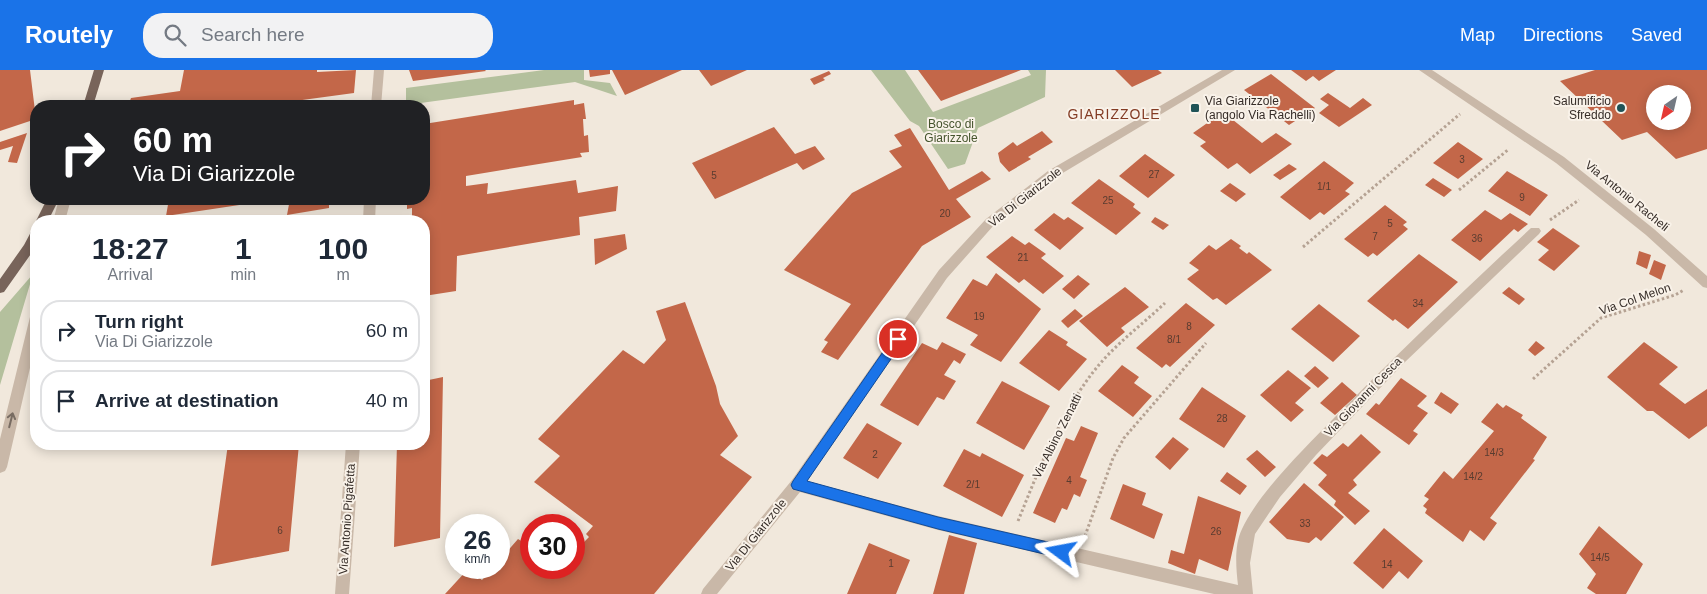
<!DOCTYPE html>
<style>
:root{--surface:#fff;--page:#f2f2f3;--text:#1f2937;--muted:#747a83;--line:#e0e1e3;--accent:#1a73e8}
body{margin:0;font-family:Helvetica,sans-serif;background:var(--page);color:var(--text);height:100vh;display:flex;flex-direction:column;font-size:19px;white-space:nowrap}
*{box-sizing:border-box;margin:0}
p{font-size:16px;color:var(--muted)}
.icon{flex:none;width:28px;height:28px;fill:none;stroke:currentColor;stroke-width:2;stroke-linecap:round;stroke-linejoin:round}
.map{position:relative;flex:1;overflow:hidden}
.details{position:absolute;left:30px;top:145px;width:400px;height:235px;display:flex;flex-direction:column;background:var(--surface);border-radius:20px;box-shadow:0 2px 12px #0003}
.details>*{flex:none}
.top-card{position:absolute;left:30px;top:30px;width:400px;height:105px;border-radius:20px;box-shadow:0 2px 12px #0003;background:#202124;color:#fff;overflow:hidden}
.needle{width:32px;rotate:214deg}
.tools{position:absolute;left:1646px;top:15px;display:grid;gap:10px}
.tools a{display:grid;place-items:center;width:45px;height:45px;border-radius:50%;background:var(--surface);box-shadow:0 2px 12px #0003;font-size:25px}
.speed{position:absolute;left:445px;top:444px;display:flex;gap:10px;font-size:25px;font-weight:700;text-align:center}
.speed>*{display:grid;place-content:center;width:65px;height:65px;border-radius:50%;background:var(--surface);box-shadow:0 2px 12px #0003;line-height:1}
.speed small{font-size:12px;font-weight:400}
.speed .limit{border:8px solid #d22;background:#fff;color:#111}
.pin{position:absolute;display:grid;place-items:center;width:42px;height:42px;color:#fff;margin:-21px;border:2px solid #fff;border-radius:50%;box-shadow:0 1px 5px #0007}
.me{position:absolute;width:55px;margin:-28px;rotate:283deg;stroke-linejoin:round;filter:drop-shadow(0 0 4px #0008)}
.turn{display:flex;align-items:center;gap:18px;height:105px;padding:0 20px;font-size:22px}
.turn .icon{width:65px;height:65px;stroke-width:2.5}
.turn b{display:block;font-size:35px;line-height:42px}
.eta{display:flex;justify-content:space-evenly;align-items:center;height:85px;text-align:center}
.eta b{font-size:30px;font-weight:600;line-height:35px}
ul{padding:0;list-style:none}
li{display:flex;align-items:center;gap:15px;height:62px;margin:0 10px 8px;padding:0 10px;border:2px solid var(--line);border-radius:20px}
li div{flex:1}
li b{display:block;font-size:19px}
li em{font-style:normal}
header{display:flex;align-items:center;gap:30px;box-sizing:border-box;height:70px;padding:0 25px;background:var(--accent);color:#fff}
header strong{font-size:24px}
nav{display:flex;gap:28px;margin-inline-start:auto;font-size:18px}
.search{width:350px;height:45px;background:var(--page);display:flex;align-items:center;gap:12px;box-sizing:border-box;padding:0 18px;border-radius:20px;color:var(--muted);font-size:19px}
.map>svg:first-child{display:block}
.green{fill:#b4c09d}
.building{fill:#c36749;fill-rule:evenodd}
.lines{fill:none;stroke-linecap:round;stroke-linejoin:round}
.path{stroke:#b5a293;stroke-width:3;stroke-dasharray:2.5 2.5;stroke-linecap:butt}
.minor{fill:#c9b8a8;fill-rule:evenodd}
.major{fill:#78645a;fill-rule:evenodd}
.oneway{stroke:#786c62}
.route{fill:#1a73e8;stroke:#114b97}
.poi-dot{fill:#1f5357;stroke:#f9f2e9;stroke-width:2}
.labels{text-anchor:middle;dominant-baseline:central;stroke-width:4;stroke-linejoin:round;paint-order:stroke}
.number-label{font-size:10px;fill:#593c30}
.poi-label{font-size:12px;fill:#362d28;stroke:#f9f2e9;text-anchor:start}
.park-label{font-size:12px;fill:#45542d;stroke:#f9f2e9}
.street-label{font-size:12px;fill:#362d28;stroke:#f9f2e9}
.neighbourhood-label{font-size:14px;letter-spacing:1px;fill:#833b23;stroke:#f9f2e9}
</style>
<header>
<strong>Routely</strong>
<div class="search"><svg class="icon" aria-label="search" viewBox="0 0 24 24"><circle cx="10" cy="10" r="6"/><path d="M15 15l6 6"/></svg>Search here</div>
<nav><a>Map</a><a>Directions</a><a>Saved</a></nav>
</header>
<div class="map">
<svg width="1707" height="524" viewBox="0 0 1707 524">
<rect width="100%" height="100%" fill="#f1e8dc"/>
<!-- green -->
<path class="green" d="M 544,0 L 584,0 L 584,10 L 610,13 L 617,26 L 575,12 L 406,35 L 406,18 Z
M 871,0 L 905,0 L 933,42 L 1031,5 L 1028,0 L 1046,0 L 1045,27 L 978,58 L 965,94 L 948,99 L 919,56 L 910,51 Z
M 33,204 L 0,315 L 0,242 Z"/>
<!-- building -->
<path class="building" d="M 0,0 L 30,0 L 36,49 L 0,61 Z
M 184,0 L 317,0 L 317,2 L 356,0 L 354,23 L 258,36 L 128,36 L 131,28 L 180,21 Z
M 409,0 L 485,0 L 486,1 L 413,11 Z
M 589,0 L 610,0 L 610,4 L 590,7 Z
M 612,0 L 682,0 L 625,25 Z
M 699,0 L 747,0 L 711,16 Z
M 918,0 L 1021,0 L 941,31 Z
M 1115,0 L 1158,0 L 1162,3 L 1132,17 Z
M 1291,0 L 1336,0 L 1319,11 L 1313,6 L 1306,11 Z
M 1595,0 L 1707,0 L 1707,79 L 1676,89 L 1647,62 L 1622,70 L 1560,11 ZM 1655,24 L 1682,24 L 1682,51 L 1655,51 Z
M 829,1 L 831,4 L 823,8 L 825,10 L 814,15 L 810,9 Z
M 1271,4 L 1315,38 L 1289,55 L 1244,20 Z
M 1328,23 L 1350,38 L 1363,28 L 1372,35 L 1339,57 L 1319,43 L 1329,35 L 1320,29 Z
M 574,30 L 574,35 L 584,33 L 586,49 L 583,49 L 584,66 L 588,65 L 589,82 L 580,83 L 582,87 L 466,106 L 466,116 L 488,113 L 487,124 L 576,110 L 578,123 L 618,116 L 616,141 L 579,147 L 580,165 L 457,186 L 456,221 L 424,226 L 424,151 L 412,151 L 412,138 L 407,139 L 407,129 L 424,129 L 424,54 Z
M 1223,42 L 1262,73 L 1276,63 L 1292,74 L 1250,104 L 1237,93 L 1228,99 L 1200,76 L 1206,72 L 1193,63 Z
M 774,57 L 795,84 L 815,76 L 825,89 L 803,100 L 797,93 L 715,129 L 692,93 Z
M 910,58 L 949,120 L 982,101 L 991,109 L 956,129 L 971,147 L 922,176 L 838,290 L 821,282 L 828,272 L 824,270 L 851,234 L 784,200 L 852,123 L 902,97 L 889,81 L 902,76 L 894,65 Z
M 1042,61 L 1053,72 L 1028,87 L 1031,89 L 1009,102 L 1000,92 L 998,83 L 1013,72 L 1017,76 Z
M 27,63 L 17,93 L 8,92 L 13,76 L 0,80 L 0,72 Z
M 1458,72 L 1483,89 L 1458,109 L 1433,93 Z
M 1145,84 L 1175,105 L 1148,128 L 1119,106 Z
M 1324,91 L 1354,113 L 1345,121 L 1350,124 L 1324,145 L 1320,142 L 1310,150 L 1280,127 Z
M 1289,94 L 1297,99 L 1280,110 L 1273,105 Z
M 1507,101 L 1548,125 L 1530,146 L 1488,121 Z
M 1433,108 L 1452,120 L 1444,127 L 1425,115 Z
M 1099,109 L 1135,134 L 1133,137 L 1141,143 L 1116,165 L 1071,133 Z
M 1230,113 L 1246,124 L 1236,132 L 1220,121 Z
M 169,129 L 273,129 L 273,130 L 166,146 Z
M 290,129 L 329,129 L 329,138 L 287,145 Z
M 1385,135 L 1407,152 L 1403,155 L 1408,159 L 1377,186 L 1373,183 L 1368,187 L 1344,169 Z
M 1485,140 L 1501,150 L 1510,143 L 1528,154 L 1518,162 L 1514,159 L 1480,191 L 1451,170 Z
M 1054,143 L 1064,150 L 1068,147 L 1084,158 L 1060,180 L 1034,160 Z
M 1155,147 L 1169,155 L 1163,160 L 1151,152 Z
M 1553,158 L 1580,176 L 1554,201 L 1538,190 L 1549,180 L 1537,172 Z
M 625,164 L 627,179 L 595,195 L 594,169 Z
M 1012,166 L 1025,175 L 1029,172 L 1046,184 L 1041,188 L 1064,206 L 1043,224 L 1024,209 L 1019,213 L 986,187 Z
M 1231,169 L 1241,176 L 1239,178 L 1247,184 L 1249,182 L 1272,200 L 1226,235 L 1217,228 L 1213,230 L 1187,209 L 1199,200 L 1189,193 L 1209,175 L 1216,180 Z
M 1639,181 L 1651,185 L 1647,199 L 1636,194 Z
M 1419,184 L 1458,212 L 1408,259 L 1395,249 L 1393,251 L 1367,231 Z
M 1654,190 L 1666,195 L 1661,210 L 1649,204 Z
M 996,203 L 1041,239 L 1001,292 L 970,275 L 978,265 L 946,248 L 973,209 L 987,216 Z
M 1078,205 L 1090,214 L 1074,229 L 1062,219 Z
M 1125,217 L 1149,237 L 1121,258 L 1125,262 L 1107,277 L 1079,251 Z
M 1509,217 L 1525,229 L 1519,235 L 1502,223 Z
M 685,232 L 716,316 L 720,334 L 738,366 L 720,385 L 752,407 L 654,524 L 445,524 L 468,499 L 482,510 L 492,498 L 499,498 L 499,491 L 518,469 L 531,477 L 531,498 L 574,498 L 574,467 L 582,474 L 589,467 L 586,464 L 593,456 L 534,412 L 560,386 L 538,369 L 623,280 L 644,294 L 666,270 L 656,241 Z
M 1186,233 L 1215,255 L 1170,297 L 1166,294 L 1162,298 L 1136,278 Z
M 1319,234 L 1360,266 L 1333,292 L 1291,259 Z
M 1075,239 L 1083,246 L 1068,258 L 1061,251 Z
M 1049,260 L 1068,272 L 1066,275 L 1087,289 L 1059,321 L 1019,293 Z
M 1536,271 L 1545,278 L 1535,286 L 1528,280 Z
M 942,272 L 966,284 L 960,294 L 954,290 L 944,305 L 956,311 L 944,330 L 937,327 L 918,356 L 880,335 L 922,273 L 937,280 Z
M 1644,272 L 1678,297 L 1659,314 L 1685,334 L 1707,319 L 1707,356 L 1689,369 L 1653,341 L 1647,341 L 1607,307 Z
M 1122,295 L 1139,307 L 1134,313 L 1152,326 L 1133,347 L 1098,321 Z
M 1315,296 L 1329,308 L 1318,318 L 1304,306 Z
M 1288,300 L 1311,318 L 1295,333 L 1304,340 L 1291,352 L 1260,325 Z
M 443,307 L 440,468 L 394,477 L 397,374 L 424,374 L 424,311 Z
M 1401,308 L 1427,326 L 1417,336 L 1428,343 L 1413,361 L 1418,364 L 1409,375 L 1366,344 L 1376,333 L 1379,335 Z
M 1002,311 L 1050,336 L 1024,380 L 976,353 Z
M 1342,312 L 1357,325 L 1335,345 L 1320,333 Z
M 1202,317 L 1246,346 L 1224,378 L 1179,349 Z
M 1441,322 L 1459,334 L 1451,344 L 1434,333 Z
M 1497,333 L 1503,338 L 1506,335 L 1523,345 L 1521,348 L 1547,367 L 1533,389 L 1535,390 L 1490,448 L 1497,453 L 1484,471 L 1470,460 L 1463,472 L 1425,443 L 1427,439 L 1423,436 L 1429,429 L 1424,426 L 1444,401 L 1453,409 L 1494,361 L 1481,352 Z
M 867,353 L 902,373 L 878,409 L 843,388 Z
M 1081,356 L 1098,363 L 1080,407 L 1087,410 L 1080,427 L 1074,424 L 1067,440 L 1062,438 L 1055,453 L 1033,443 L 1066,368 L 1074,371 Z
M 1361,364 L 1381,382 L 1353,410 L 1357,415 L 1348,423 L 1370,441 L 1355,455 L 1334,435 L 1336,431 L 1318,415 L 1327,405 L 1313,393 L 1322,384 L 1327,387 L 1343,373 L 1348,377 Z
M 1173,367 L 1189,379 L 1170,400 L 1155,387 Z
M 228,374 L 299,374 L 289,481 L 211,496 Z
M 964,379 L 980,387 L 982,383 L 1024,405 L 1002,447 L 943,416 Z
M 1257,380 L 1276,397 L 1265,407 L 1246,389 Z
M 1227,402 L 1247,416 L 1240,425 L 1220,411 Z
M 1304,413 L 1344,447 L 1321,471 L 1316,467 L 1309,473 L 1287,469 L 1269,452 Z
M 1123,414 L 1146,423 L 1142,435 L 1163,444 L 1154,469 L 1110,449 Z
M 1198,426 L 1241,442 L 1228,501 L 1199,489 L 1195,504 L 1168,493 L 1171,480 L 1184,484 Z
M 1599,456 L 1643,494 L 1626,524 L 1596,524 L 1587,518 L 1596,504 L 1579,484 Z
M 1384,458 L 1423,491 L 1408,509 L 1399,501 L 1383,519 L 1353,493 Z
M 949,465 L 977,473 L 964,524 L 933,524 Z
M 869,473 L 910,490 L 896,524 L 847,524 Z"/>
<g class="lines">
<!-- path -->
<path class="path" d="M 1459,120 L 1509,79
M 1550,150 L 1579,130
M 1303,177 L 1460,44
M 1533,309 L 1601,248 L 1675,225 L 1684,220
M 1018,451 C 1040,397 1061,341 1098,296 C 1118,272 1143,254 1165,233
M 1085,466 L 1113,388 L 1124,368 L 1206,273"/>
<!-- minor -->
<path class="minor" d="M 374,0 L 384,0 L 381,36 L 371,36 Z
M 1222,0 L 1235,0 L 1056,107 L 994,155 L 947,208 L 807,411 L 938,446 L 1238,515 C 1236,498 1234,475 1242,459 C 1260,421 1305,378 1334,348 C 1398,283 1464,220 1531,158 L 1539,158 L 1541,161 L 1539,164 L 1405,292 L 1316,385 L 1280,427 L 1255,464 L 1250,493 L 1253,524 L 1214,524 L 938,460 L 800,422 L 717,524 L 701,524 L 703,519 L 792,410 L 939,200 L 986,149 L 1048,101 Z
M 1419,0 L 1432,0 L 1564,87 L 1654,159 L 1707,206 L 1707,218 L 1703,217 L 1646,165 L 1556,93 Z
M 59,129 L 71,129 L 65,151 L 53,151 Z
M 364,129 L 376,129 L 375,151 L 363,151 Z
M 36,242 L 36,272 L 7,397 L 5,401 L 0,403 L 0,369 L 30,247 L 32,243 Z
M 346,374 L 360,374 L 349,524 L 335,524 Z"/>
<!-- major -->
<path class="major" d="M 94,0 L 104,0 L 93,36 L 83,36 Z
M 47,129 L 59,129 L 48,151 L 36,151 Z
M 36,158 L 36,175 L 33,181 L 4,222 L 0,223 L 0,209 L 24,175 L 32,160 Z"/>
</g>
<!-- one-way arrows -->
<defs><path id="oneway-shaft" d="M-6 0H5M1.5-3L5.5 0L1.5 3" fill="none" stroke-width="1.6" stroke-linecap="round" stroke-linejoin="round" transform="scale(1.25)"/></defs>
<use class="oneway" href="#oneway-shaft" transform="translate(11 350) rotate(-76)"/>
<!-- route -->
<path class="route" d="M 898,264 L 902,266 L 904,269 L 902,273 L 807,411 L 938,447 L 1061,475 L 1066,477 L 1068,482 L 1066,486 L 1061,488 L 938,459 L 793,419 L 791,415 L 793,411 L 894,266 Z"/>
<!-- markers -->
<g class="poi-dot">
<rect x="1190" y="33" width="10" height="10" rx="2.5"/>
<circle cx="1621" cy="38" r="5"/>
</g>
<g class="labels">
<!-- number labels -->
<g class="number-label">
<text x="1462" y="89">3</text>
<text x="1154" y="104">27</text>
<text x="714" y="105">5</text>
<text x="1324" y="116">1/1</text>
<text x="1522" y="127">9</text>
<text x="1108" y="130">25</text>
<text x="945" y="143">20</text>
<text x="1390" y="153">5</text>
<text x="1375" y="166">7</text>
<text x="1477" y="168">36</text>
<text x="1023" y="187">21</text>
<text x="1418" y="233">34</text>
<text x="979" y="246">19</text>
<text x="1189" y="256">8</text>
<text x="1174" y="269">8/1</text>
<text x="1222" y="348">28</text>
<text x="1494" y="382">14/3</text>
<text x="875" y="384">2</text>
<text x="1473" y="406">14/2</text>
<text x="1069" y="410">4</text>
<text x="973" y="414">2/1</text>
<text x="1305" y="453">33</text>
<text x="280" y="460">6</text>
<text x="1216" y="461">26</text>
<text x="1600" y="487">14/5</text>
<text x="891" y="493">1</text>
<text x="1387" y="494">14</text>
</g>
<!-- poi labels -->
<g class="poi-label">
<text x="1205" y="31">Via Giarizzole<tspan x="1205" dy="14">(angolo Via Rachelli)</tspan></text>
<text x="1611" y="31" text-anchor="end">Salumificio<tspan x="1611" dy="14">Sfreddo</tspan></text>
</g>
<!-- park labels -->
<g class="park-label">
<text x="951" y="54">Bosco di<tspan x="951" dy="14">Giarizzole</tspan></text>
</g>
<!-- street labels -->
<g class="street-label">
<text transform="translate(1627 126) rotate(39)">Via Antonio Racheli</text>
<text transform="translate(1025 127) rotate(-38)">Via Di Giarizzole</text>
<text transform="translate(1635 229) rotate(-19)">Via Col Melon</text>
<text transform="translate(1363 327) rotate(-46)">Via Giovanni Cesca</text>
<text transform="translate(1057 366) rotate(-63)">Via Albino Zenatti</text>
<text transform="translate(347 449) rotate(-86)">Via Antonio Pigafetta</text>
<text transform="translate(756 465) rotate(-51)">Via Di Giarizzole</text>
</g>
<!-- neighbourhood labels -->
<g class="neighbourhood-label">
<text x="1114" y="44">GIARIZZOLE</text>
</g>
</g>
</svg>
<div class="tools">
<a><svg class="needle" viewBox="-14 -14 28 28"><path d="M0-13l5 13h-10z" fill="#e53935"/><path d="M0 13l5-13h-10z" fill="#747a83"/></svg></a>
</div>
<div class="speed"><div>26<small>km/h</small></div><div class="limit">30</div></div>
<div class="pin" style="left:898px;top:269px;background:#d93025"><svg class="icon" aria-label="arrive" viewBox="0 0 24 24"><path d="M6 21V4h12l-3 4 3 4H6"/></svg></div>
<svg class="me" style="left:1061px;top:482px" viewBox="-20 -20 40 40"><path d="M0-17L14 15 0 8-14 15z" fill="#1a73e8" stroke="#fff" stroke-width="4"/></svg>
<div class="top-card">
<div class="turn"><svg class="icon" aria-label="right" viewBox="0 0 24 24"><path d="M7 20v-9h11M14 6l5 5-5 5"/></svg><div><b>60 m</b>Via Di Giarizzole</div></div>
</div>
<section class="details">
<div class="eta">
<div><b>18:27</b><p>Arrival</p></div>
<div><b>1</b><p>min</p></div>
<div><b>100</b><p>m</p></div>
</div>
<ul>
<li><svg class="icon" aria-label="right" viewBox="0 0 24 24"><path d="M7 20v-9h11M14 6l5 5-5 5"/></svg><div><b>Turn right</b><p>Via Di Giarizzole</p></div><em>60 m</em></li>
<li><svg class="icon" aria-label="arrive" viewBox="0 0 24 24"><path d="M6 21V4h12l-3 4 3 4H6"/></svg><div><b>Arrive at destination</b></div><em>40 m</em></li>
</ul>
</section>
</div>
